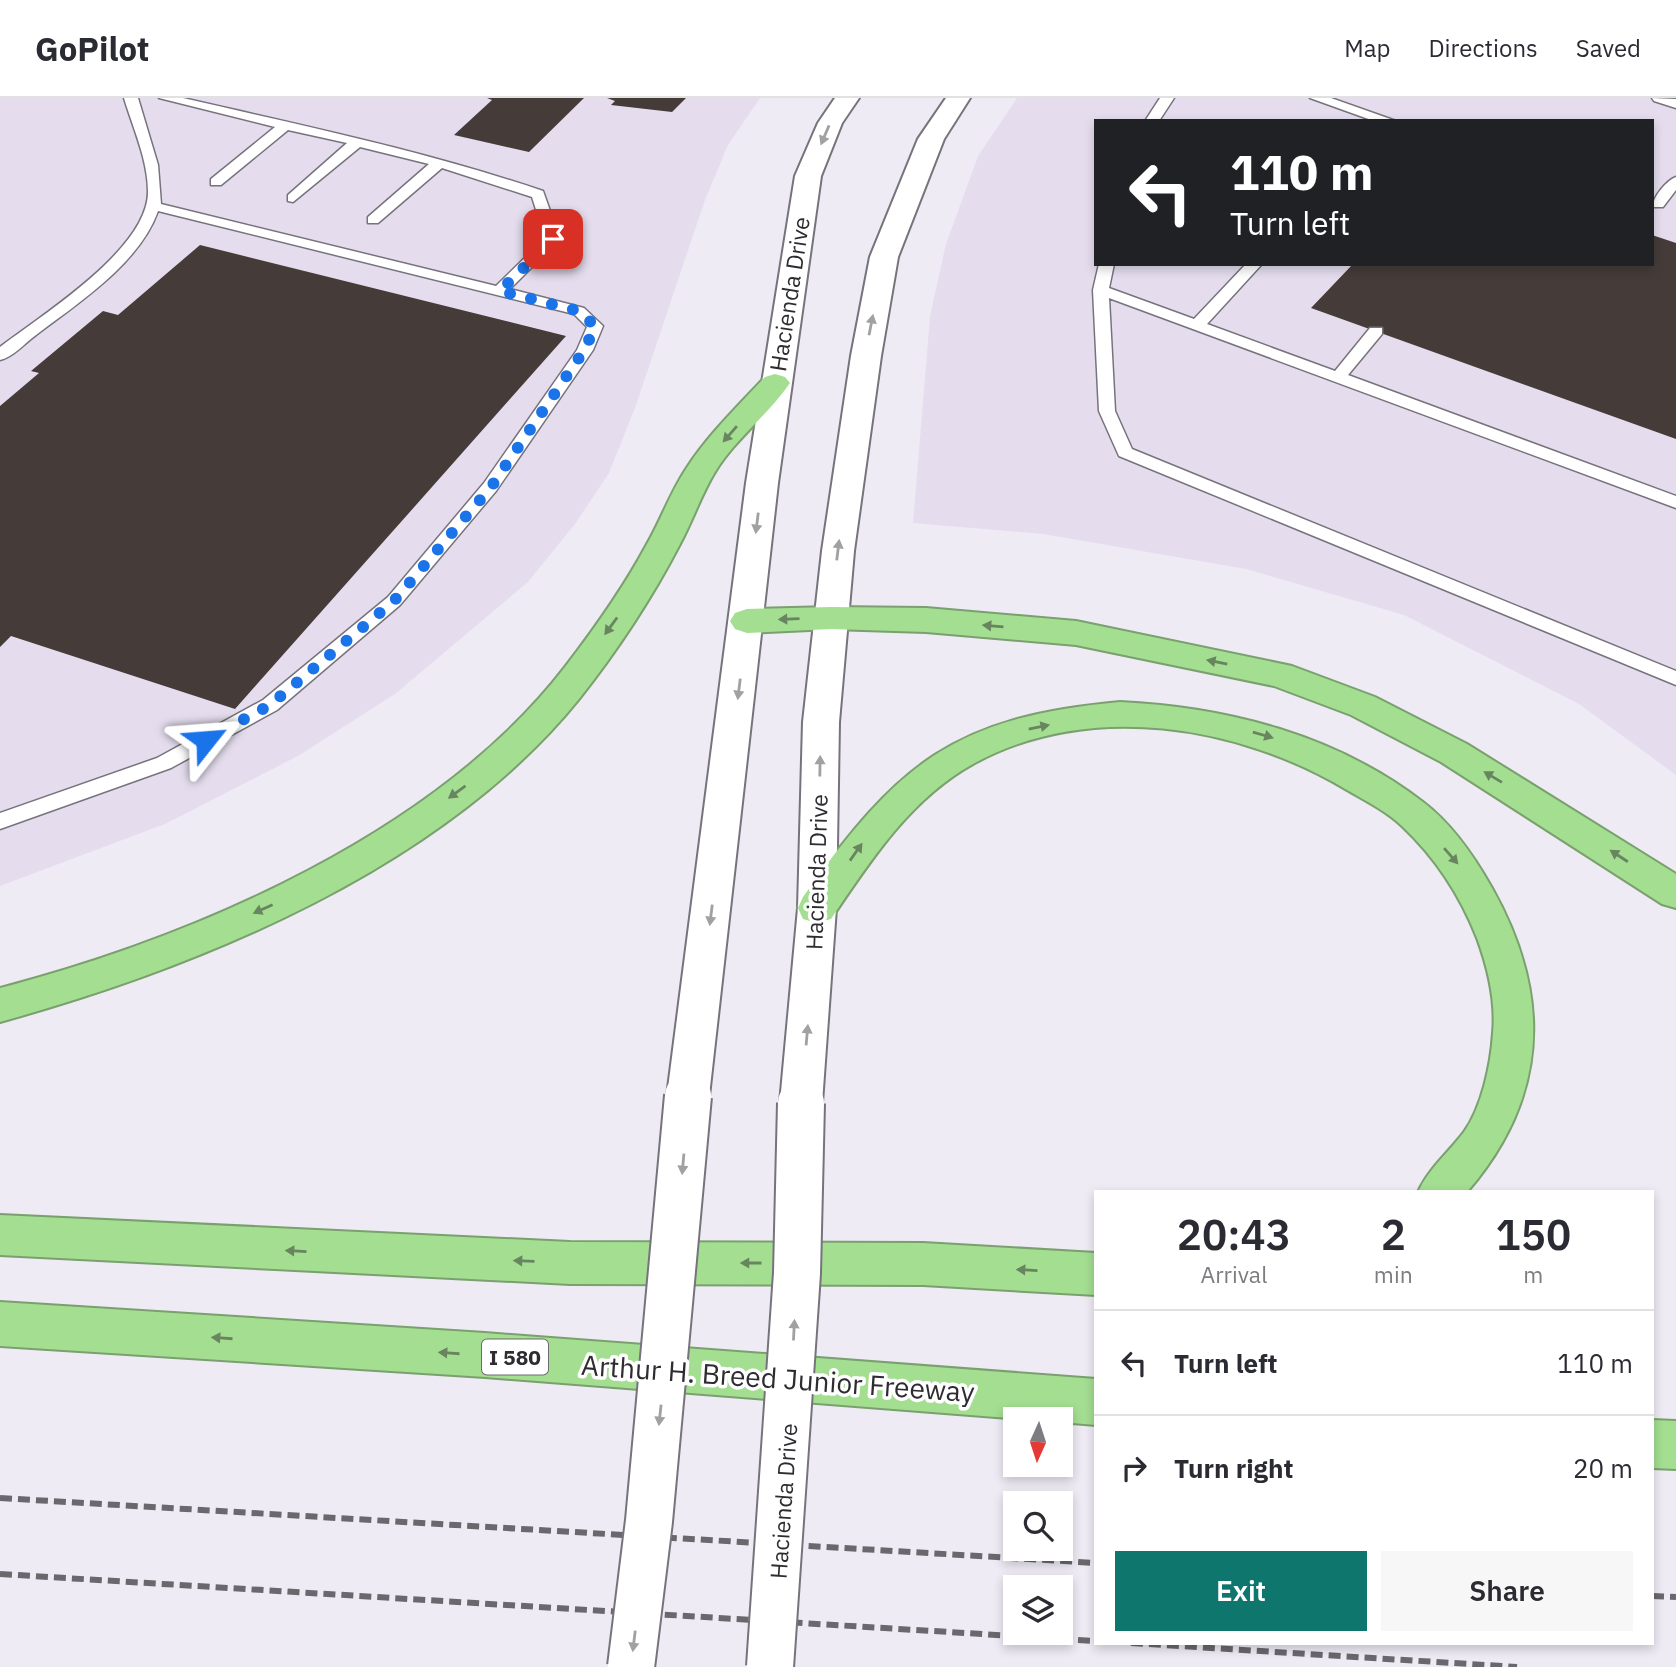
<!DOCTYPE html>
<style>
:root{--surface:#fff;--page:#f7f7f7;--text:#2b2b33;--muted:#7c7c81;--line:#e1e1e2;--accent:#0f766e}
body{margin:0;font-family:"IBM Plex Sans",sans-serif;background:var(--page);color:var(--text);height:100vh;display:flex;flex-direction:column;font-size:26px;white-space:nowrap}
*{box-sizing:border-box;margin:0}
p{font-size:23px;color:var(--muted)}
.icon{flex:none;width:38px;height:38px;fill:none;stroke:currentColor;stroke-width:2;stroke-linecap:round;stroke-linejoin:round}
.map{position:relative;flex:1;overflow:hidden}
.details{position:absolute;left:1094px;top:1092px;width:560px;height:455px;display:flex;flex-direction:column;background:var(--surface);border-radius:0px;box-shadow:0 4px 10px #0003}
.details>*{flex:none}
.top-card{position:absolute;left:1094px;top:21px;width:560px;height:147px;border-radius:0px;box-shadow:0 4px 10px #0003;background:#202124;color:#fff;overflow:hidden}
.needle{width:46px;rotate:183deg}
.buttons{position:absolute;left:1003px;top:1309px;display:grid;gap:14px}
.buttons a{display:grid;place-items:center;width:70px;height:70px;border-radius:0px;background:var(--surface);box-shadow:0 4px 10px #0003;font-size:35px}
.pin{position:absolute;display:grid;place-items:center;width:60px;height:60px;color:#fff;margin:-30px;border-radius:14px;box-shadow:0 4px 10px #0006}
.me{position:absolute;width:77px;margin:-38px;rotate:62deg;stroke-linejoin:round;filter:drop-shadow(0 0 5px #0008)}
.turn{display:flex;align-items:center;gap:24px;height:147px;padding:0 21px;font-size:32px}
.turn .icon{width:91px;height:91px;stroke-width:2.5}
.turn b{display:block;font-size:49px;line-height:60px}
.eta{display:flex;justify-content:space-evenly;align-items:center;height:119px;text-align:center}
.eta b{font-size:42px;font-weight:600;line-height:49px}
.cta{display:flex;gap:14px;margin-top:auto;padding:14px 21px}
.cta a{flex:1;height:80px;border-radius:0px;background:var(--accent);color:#fff;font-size:28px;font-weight:600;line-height:80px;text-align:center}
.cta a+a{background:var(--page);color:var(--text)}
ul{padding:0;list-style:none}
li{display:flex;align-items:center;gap:21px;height:105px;padding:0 21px;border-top:2px solid var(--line)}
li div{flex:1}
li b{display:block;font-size:26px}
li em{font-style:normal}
header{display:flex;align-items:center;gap:42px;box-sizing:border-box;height:98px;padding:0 35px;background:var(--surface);border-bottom:2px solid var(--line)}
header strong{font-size:33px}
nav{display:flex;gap:38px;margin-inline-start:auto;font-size:24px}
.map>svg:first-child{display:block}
.built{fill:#e5ddee;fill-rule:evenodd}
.building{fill:#453c39}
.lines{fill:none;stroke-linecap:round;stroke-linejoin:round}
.lane-casing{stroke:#77737c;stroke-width:3}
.secondary-casing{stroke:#77737c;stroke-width:4}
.highway-casing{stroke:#7aa06f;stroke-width:4}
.lane{fill:#fff;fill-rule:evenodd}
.secondary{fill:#fff;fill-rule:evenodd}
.highway{fill:#a3de91;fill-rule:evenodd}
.rail{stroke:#6a676d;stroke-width:6;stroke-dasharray:12 6;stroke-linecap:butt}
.secondary-bridge-casing{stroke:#77737c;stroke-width:50;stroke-linecap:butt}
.secondary-bridge{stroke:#fff;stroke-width:46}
.oneway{fill:#a1a0a2}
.oneway2{fill:#688560}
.route{stroke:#1a73e8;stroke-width:12;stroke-dasharray:0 21.6}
.labels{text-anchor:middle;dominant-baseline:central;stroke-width:7;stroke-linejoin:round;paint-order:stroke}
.shield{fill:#fff;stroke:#6d6b6e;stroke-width:2}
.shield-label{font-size:21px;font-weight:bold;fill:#2e2c30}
.street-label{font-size:23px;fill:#2e2c30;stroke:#fff}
.near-street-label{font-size:28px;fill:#2e2c30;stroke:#fff}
</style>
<header>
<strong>GoPilot</strong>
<nav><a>Map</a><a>Directions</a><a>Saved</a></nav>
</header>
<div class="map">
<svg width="1676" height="1569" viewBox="0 0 1676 1569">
<rect width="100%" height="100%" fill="#efebf5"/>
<!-- built -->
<path class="built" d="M 0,0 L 760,0 L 728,47 L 705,102 L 635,310 L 609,375 L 575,426 L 528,484 L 395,596 L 298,658 L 165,726 L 0,788 Z
M 1017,0 L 1676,0 L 1676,677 L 1579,606 L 1404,517 L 1246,471 L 1043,436 L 913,425 L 930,218 L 946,146 L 978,58 ZM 1096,23 L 1652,23 L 1652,166 L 1096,166 Z"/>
<!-- building -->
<path class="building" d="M 487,0 L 584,0 L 529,54 L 454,37 L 492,2 Z
M 607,0 L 686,0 L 672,14 L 611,7 L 615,3 Z
M 1652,137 L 1676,145 L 1676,341 L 1311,210 L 1353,166 L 1652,166 Z
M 200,147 L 566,238 L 235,611 L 11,538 L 0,549 L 0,308 L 39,275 L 31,273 L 103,213 L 118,217 Z"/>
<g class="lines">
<defs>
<path id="lane" d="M 124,0 L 138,0 L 158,67 L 161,106 L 496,188 L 545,140 L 532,99 L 442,70 L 378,125 L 368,125 L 368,119 L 429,66 L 360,49 L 293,104 L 288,103 L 288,97 L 347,45 L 288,32 L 221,87 L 211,87 L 211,81 L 275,29 L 159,0 L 183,0 C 304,28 425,53 543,93 L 560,141 L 510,191 L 584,210 L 603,228 L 593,252 L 496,393 L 400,507 L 277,612 L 171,670 L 0,731 L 0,715 L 157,660 L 263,602 L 388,499 L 484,385 L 577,252 L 587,229 L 574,216 L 158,113 C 139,166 78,205 36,237 C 25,245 13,259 0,262 L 0,249 C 42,217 148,151 148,94 C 148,62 133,30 124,0 Z
M 1160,0 L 1174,0 L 1159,23 L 1145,23 Z
M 1310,0 L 1331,0 L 1396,23 L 1374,23 Z
M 1652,0 L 1676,1 L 1676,10 L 1654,3 Z
M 1676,79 L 1676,92 L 1663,109 L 1653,109 C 1652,100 1667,82 1676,79 Z
M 1099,166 L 1114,166 L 1109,190 L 1194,221 L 1246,166 L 1262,166 L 1207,226 L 1335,273 L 1370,230 L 1382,230 L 1382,236 L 1348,277 L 1676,398 L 1676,410 L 1109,200 L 1115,313 L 1132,351 L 1676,573 L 1676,587 L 1119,358 L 1099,313 L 1093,192 Z"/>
<path id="secondary" d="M 835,0 L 859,0 L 842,25 L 821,78 L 778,385 L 709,998 L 703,1011 L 688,1016 L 673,1011 L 667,998 L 746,385 L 795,78 L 818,25 Z
M 946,0 L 970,0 L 944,41 L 898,159 L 881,258 L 854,453 L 839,624 L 836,810 L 822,1005 L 816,1018 L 801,1023 L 786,1018 L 780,1005 L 798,810 L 803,624 L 822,453 L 851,258 L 870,159 L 918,41 Z"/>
<path id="highway" d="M 775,276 L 785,279 L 790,285 C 768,317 735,341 715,374 C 701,397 693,422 680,446 C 652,500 617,553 579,601 C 443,769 203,868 0,924 L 0,890 C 198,838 437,735 565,569 C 595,530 624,489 647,446 C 661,422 670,395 686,371 C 708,337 737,309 765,279 Z
M 831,509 L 926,510 L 1076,523 L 1292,568 L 1375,599 L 1467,646 L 1676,776 L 1676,810 L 1662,806 L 1441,664 L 1351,617 L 1274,588 L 1076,547 L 926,534 L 831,531 L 747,535 L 735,531 L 730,523 L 735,515 L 747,511 Z
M 1120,604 C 1227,609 1336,637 1423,704 C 1452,726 1474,758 1492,790 C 1552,897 1549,999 1467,1094 L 1418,1094 C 1429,1070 1449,1054 1464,1034 C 1482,1009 1491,966 1493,935 C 1496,903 1488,870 1477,840 C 1460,797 1435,759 1402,728 C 1386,713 1366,703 1347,692 C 1239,627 1088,602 973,666 C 910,701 870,763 831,821 L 817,825 L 803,821 L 798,810 L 803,799 C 898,666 953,619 1120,604 Z
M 0,1117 L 570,1144 L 923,1145 L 1096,1155 L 1096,1197 L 923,1187 L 570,1186 L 0,1157 Z
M 0,1204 L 485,1235 L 1096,1281 L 1096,1327 L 1060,1324 L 1060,1321 L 1021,1321 L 485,1279 L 0,1248 Z
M 1652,1322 L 1676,1323 L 1676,1371 L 1652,1370 Z"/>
</defs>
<!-- lane casing -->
<use href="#lane" class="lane-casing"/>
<!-- secondary casing -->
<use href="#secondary" class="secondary-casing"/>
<!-- highway casing -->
<use href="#highway" class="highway-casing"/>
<!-- lane -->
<use href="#lane" class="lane"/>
<!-- secondary -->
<use href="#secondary" class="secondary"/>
<!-- highway -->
<use href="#highway" class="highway"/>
<!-- rail -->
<path class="rail" d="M 0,1400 L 1096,1465
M 0,1476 L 1096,1543
M 1652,1498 L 1676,1499
M 1131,1545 L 1517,1569"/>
<defs>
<path id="secondary-bridge" d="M 631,1569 L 649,1423 L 688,998
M 770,1569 L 797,1175 L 801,1005"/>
</defs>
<!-- secondary-bridge casing -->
<use href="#secondary-bridge" class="secondary-bridge-casing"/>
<!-- secondary-bridge -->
<use href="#secondary-bridge" class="secondary-bridge"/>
</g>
<!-- one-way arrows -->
<defs><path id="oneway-solid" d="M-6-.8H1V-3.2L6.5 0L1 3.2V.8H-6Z" transform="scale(1.75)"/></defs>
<g class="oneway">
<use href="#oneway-solid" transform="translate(825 37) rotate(113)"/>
<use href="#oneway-solid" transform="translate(871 227) rotate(-79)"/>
<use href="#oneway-solid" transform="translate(757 425) rotate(97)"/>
<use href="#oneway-solid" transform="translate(838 452) rotate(-83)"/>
<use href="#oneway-solid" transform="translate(739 591) rotate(97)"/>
<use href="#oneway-solid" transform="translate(820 668) rotate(-89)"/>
<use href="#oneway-solid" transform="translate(711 817) rotate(97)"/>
<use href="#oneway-solid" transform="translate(807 937) rotate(-85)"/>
<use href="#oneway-solid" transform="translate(683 1066) rotate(95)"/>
<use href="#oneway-solid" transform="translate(794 1232) rotate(-87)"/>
<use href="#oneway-solid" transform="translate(660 1317) rotate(96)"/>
<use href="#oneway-solid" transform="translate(634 1543) rotate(97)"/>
</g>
<g class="oneway2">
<use href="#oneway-solid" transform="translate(730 336) rotate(131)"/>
<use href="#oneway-solid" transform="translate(789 521) rotate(178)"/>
<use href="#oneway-solid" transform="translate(611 528) rotate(126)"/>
<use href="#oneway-solid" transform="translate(993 528) rotate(-175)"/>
<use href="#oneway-solid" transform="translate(1217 564) rotate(-168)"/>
<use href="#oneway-solid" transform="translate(1039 629) rotate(-12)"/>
<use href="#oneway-solid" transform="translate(1263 637) rotate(16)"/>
<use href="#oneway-solid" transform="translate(1493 679) rotate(-149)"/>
<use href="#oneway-solid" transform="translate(457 694) rotate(144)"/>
<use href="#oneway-solid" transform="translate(856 754) rotate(-55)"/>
<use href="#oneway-solid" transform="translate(1451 758) rotate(49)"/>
<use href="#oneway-solid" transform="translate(1619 758) rotate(-147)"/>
<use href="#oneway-solid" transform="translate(263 811) rotate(156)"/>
<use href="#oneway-solid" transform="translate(296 1153) rotate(-177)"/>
<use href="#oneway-solid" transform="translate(524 1163) rotate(-178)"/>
<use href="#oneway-solid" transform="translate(751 1165) rotate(-180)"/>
<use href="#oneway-solid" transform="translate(1027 1172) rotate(-177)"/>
<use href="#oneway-solid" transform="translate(222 1240) rotate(-176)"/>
<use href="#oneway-solid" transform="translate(449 1255) rotate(-176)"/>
</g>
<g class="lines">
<!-- route -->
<path class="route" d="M 206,642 L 270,607 L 394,503 L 491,389 L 585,251 L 595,228 L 579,213 L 500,193 L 553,141"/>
</g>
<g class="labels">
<!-- shield labels -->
<rect class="shield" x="482" y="1241.5" width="66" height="35" rx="5"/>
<g class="shield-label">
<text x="515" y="1259">I 580</text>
</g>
<!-- street labels -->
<g class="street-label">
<text transform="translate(789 196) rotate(-81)">Hacienda Drive</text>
<text transform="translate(816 774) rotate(-88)">Hacienda Drive</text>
<text transform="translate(783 1403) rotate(-86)">Hacienda Drive</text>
</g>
<!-- near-street labels -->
<g class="near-street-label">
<text transform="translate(778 1280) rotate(4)">Arthur H. Breed Junior Freeway</text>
</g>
</g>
</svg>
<div class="buttons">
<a><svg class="needle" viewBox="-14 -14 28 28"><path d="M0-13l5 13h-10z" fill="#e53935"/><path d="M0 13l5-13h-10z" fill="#7c7c81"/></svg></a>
<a><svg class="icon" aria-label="search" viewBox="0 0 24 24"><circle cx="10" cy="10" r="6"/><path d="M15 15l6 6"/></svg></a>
<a><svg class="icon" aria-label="layers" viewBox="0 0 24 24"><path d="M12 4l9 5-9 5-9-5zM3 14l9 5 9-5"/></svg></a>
</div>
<div class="pin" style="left:553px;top:141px;background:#d93025"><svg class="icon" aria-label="arrive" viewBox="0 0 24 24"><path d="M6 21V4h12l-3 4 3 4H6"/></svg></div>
<svg class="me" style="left:206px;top:642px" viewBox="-20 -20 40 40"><path d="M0-17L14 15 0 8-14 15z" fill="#1a73e8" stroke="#fff" stroke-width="4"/></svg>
<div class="top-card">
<div class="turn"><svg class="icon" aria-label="left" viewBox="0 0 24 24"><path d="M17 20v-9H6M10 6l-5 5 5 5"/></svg><div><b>110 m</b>Turn left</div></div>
</div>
<section class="details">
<div class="eta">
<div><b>20:43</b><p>Arrival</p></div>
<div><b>2</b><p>min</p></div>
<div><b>150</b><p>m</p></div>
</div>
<ul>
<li><svg class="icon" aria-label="left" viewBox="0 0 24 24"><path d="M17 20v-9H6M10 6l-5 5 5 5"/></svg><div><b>Turn left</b></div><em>110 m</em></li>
<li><svg class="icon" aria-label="right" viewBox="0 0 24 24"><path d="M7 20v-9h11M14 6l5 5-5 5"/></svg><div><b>Turn right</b></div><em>20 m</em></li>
</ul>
<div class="cta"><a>Exit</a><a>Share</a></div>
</section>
</div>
